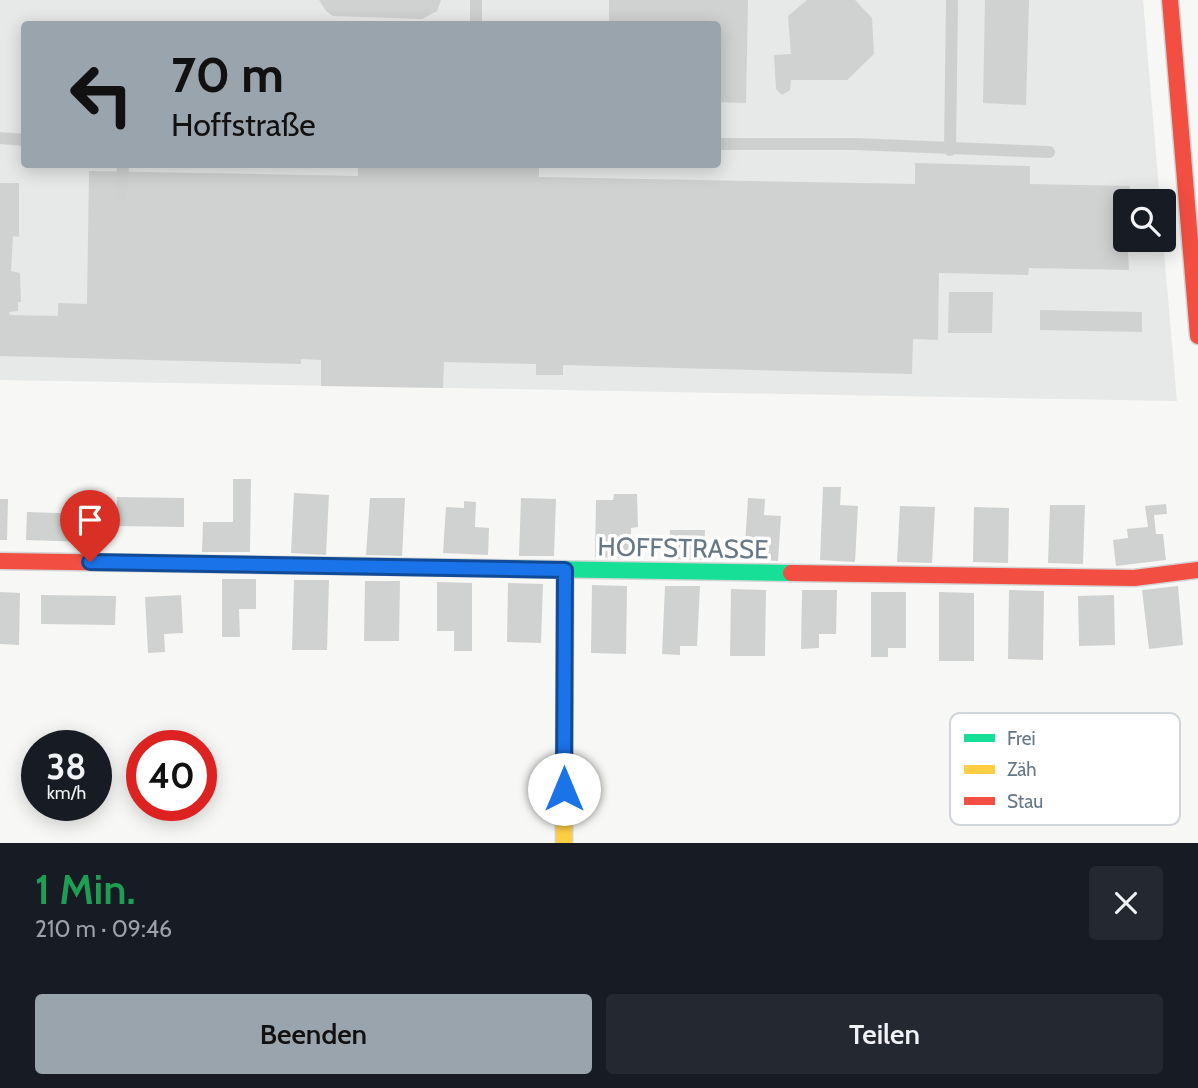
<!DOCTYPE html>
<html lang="de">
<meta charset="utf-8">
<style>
:root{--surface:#171b24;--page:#242831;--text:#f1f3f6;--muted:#9ea1a6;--accent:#99a4ad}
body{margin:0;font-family:Cabin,sans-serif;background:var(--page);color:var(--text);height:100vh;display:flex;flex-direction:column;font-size:26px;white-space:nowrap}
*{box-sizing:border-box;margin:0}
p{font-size:23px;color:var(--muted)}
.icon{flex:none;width:38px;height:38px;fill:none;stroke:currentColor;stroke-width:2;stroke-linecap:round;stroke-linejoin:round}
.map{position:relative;height:843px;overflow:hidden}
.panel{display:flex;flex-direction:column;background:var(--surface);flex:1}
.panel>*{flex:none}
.hud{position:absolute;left:21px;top:21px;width:700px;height:147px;border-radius:7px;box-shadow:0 4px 18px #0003;background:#99a4ad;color:#111;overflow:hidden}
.buttons{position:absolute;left:1113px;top:189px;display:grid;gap:14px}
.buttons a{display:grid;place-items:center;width:63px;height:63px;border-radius:7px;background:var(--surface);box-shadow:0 4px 18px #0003;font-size:35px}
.speed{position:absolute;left:21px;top:730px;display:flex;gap:14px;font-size:35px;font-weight:700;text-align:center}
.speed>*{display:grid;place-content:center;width:91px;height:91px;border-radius:50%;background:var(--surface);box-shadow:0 4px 18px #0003;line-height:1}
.speed small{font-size:18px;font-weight:400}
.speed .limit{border:10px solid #d22;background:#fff;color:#111}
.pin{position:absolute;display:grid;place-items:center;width:60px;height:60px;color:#fff;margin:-72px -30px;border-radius:50% 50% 50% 0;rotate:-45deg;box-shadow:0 0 7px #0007}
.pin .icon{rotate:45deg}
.me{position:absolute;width:77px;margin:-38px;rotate:0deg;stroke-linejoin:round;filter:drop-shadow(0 0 5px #0008)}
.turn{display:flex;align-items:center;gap:24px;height:147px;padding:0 35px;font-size:32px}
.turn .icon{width:91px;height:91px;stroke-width:2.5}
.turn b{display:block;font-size:49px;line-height:60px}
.round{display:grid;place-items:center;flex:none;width:74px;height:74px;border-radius:7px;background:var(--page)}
.head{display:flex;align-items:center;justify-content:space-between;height:119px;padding:0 35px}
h1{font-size:42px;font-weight:600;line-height:52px;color:#1e9e55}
.action{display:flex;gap:14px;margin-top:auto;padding:14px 35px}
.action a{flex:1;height:80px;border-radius:7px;background:var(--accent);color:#111;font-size:28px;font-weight:600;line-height:80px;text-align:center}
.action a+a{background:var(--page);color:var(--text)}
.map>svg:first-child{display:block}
.built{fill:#e7e8e8;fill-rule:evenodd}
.building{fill:#d0d1d1}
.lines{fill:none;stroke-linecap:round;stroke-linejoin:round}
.fast-casing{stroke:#d3d5d5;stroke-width:19}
.slow-casing{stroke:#d3d5d5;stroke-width:19}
.jam-casing{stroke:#d3d5d5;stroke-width:19}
.lane{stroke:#ced0d0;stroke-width:12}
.fast{stroke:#16e098;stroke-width:16}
.slow{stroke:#ffcf43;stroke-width:16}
.jam{stroke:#f24e42;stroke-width:16}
.route-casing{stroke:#114b97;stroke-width:18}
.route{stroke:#1a73e8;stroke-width:12}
.labels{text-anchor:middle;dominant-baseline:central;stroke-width:7;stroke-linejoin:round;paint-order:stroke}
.street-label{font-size:26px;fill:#667786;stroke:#fff}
.key{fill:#fff;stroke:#d1d6db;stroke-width:2}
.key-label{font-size:19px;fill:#667786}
</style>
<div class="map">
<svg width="1198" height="843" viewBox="0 0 1198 843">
<rect width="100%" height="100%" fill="#f7f7f5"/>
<!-- built -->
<path class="built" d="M 0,0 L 1143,0 L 1160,201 L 1125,201 L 1125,240 L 1163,240 L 1177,401 L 0,380 ZM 24,24 L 718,24 L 718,164 L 24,164 Z"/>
<!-- building -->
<path class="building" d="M 319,0 L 441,0 L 437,11 L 422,19 L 333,16 L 326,11 Z
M 609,0 L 748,0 L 746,103 L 718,102 L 718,24 L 609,24 Z
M 807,0 L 855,0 L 872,18 L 874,54 L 847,80 L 791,80 L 790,90 L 782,95 L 776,89 L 774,55 L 791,54 L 788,16 Z
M 985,0 L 1029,0 L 1026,105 L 983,103 Z
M 915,163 L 1030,166 L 1030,184 L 1130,186 L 1130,201 L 1125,201 L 1129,270 L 1029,268 L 1028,275 L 939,273 L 938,340 L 913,339 L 912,374 L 563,365 L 563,375 L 536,375 L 536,364 L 444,362 L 443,388 L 321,386 L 321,360 L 301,359 L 301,364 L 0,356 L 0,183 L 19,183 L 19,237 L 13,236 L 11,271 L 20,273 L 21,302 L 18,302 L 18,311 L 9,312 L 10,315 L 58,316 L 58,303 L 87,304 L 89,171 L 358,176 L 358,164 L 528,164 L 539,165 L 539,177 L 915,184 Z
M 949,292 L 993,292 L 992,333 L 948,333 Z
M 1040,310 L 1142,312 L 1142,332 L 1040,330 Z
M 233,479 L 251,479 L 250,552 L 202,552 L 203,522 L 233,522 Z
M 823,487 L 841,487 L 840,505 L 858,506 L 855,562 L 820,560 Z
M 294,493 L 329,495 L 326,555 L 291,553 Z
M 614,494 L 637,494 L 638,527 L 631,528 L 630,558 L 595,557 L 596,500 L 613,500 Z
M 117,497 L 184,498 L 184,527 L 116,526 Z
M 370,498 L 405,498 L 402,556 L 366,555 Z
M 521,498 L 556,499 L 554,556 L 519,556 Z
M 748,498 L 765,499 L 764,515 L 781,516 L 778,561 L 744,559 Z
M 0,499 L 8,499 L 7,540 L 0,540 Z
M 464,501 L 476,502 L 475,527 L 489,528 L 488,555 L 443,553 L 446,507 L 464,508 Z
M 1166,504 L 1167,514 L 1154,515 L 1156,534 L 1163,534 L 1166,560 L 1116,566 L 1113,540 L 1128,538 L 1127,529 L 1148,527 L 1145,506 Z
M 1050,505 L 1085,505 L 1083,564 L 1048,563 Z
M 900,506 L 935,507 L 932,563 L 897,562 Z
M 974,507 L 1009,508 L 1008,563 L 973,562 Z
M 27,512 L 88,514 L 87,542 L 26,540 Z
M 670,530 L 705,530 L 704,560 L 669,559 Z
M 222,579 L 256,579 L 256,609 L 239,609 L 240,637 L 222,637 Z
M 294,580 L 329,580 L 327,650 L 292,650 Z
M 365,581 L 400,581 L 399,641 L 364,641 Z
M 437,582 L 472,583 L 472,651 L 454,651 L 454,631 L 437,631 Z
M 508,583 L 543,584 L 541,643 L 507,642 Z
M 592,585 L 627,586 L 626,654 L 591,653 Z
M 665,586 L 700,586 L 697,646 L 680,646 L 680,655 L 662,654 Z
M 1178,586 L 1183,645 L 1149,649 L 1142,590 Z
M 731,589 L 766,590 L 765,656 L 730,656 Z
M 802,590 L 837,590 L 836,634 L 819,634 L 819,648 L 801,649 Z
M 1009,590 L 1044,591 L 1043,660 L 1008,659 Z
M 0,592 L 20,593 L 19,645 L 0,644 Z
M 871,592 L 906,592 L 906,648 L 888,648 L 888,657 L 871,657 Z
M 939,592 L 974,593 L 974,661 L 939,661 Z
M 41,595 L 116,596 L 115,625 L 41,624 Z
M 181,595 L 183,633 L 164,634 L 165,652 L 148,653 L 145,597 Z
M 1114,595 L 1115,645 L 1079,646 L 1078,596 Z"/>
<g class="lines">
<defs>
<path id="fast" d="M 345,566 L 791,573"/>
<path id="slow" d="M 564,843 L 565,571"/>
<path id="jam" d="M 1170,0 L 1198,336
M 0,561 L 345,566
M 791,573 L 1134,578 L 1198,570"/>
</defs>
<!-- fast casing -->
<use href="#fast" class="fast-casing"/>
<!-- slow casing -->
<use href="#slow" class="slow-casing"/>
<!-- jam casing -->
<use href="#jam" class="jam-casing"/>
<!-- lane -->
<path class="lane" d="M 476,24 L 476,0
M 0,138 L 24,140
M 718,144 L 855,144 L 1049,152
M 950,150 L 952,0
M 121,195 L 123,164"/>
<!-- fast -->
<use href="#fast" class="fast"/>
<!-- slow -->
<use href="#slow" class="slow"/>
<!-- jam -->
<use href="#jam" class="jam"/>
</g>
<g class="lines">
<defs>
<path id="route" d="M 90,562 L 565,570 L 564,789"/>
</defs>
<!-- route casing -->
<use href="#route" class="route-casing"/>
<!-- route -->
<use href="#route" class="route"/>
</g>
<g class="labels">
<!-- street labels -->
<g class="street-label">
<text transform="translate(683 548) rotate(1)">HOFFSTRASSE</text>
</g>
</g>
<!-- legend -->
<rect x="950" y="713" width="230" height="112" rx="10" class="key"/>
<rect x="964" y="734" width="31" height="8" fill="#16e098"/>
<rect x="964" y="765" width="31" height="9" fill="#ffcf43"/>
<rect x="964" y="797" width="31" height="8" fill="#f24e42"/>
<g class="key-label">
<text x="1007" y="745">Frei</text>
<text x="1007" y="776">Zäh</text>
<text x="1007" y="808">Stau</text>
</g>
</svg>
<div class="buttons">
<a><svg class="icon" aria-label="search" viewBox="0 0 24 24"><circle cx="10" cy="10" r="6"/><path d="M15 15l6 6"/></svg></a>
</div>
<div class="speed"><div>38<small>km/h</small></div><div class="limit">40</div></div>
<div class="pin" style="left:90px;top:562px;background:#d93025"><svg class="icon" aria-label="arrive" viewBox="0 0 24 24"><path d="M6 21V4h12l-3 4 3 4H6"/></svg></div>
<svg class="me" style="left:564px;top:789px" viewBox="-20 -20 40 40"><circle r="19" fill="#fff"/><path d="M0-13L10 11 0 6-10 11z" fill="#1a73e8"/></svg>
<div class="hud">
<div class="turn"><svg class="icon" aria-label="left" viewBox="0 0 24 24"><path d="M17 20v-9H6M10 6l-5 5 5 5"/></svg><div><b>70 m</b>Hoffstraße</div></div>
</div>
</div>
<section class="panel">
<div class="head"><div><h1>1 Min.</h1><p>210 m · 09:46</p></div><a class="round"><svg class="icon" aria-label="close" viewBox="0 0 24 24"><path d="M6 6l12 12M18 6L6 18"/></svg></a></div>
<div class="action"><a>Beenden</a><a>Teilen</a></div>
</section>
